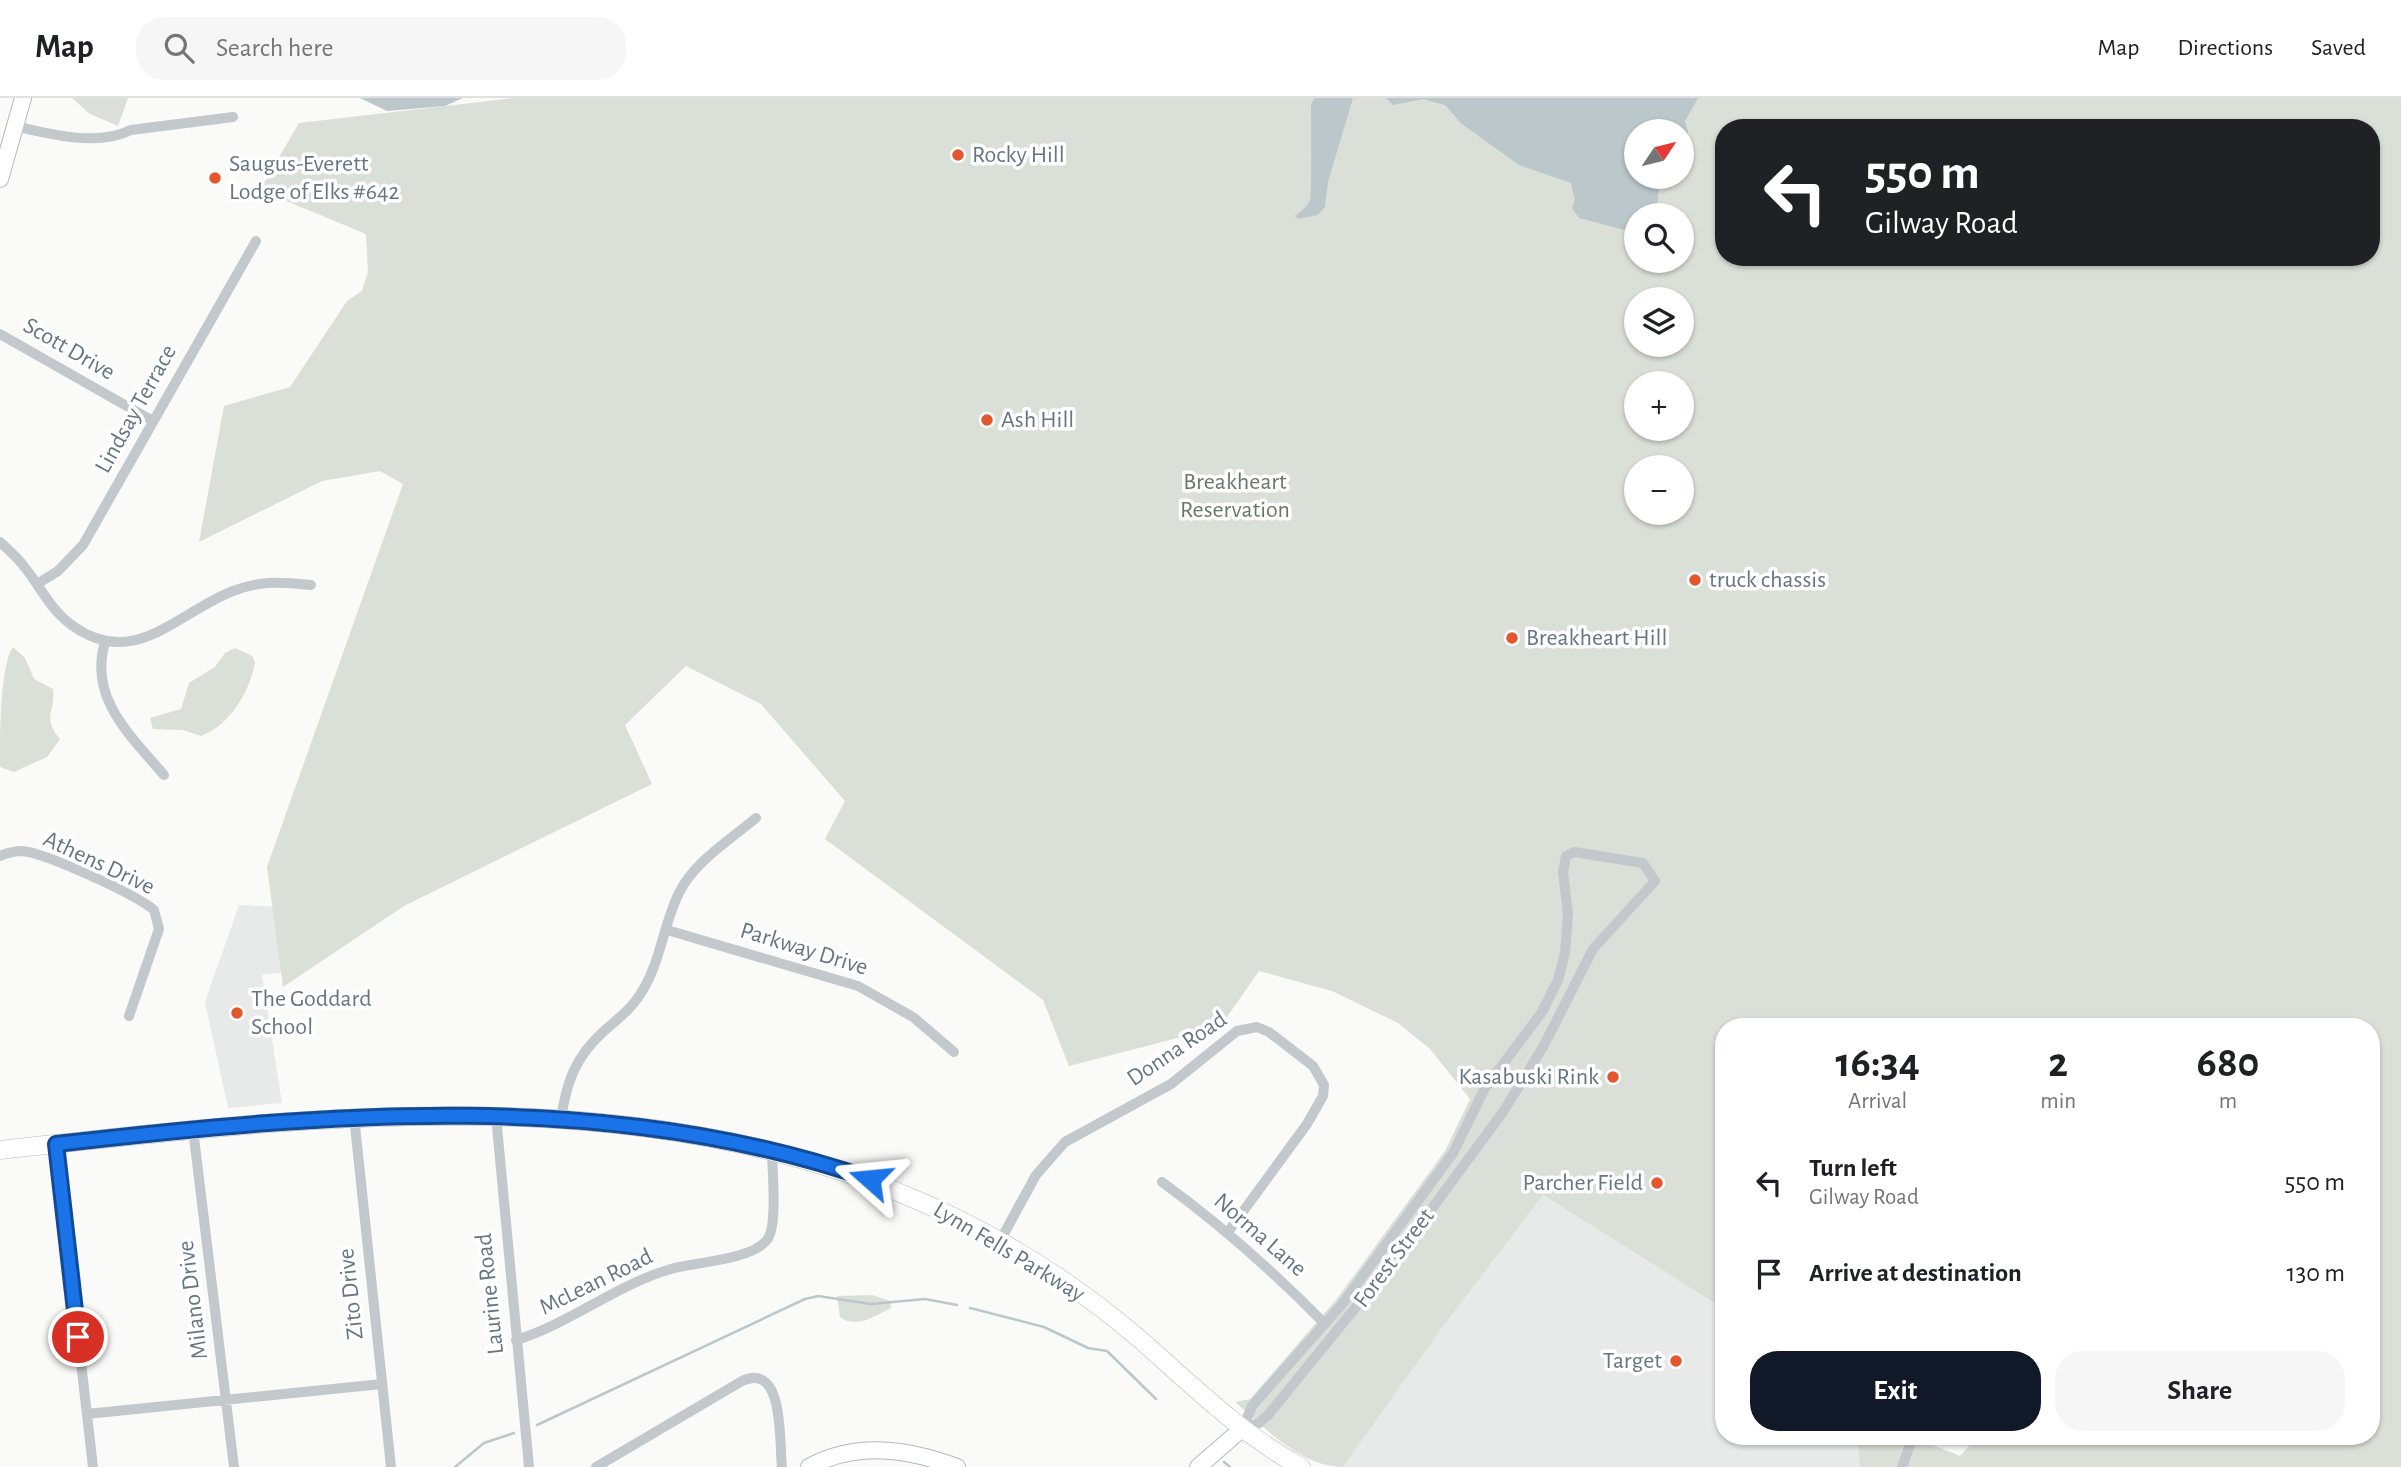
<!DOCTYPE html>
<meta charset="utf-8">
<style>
:root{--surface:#fff;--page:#f6f6f6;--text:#202124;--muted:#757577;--line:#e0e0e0;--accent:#111827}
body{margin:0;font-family:"Alegreya Sans",sans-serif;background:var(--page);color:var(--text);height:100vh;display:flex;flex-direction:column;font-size:26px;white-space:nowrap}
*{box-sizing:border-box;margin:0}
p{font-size:23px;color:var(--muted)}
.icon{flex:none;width:38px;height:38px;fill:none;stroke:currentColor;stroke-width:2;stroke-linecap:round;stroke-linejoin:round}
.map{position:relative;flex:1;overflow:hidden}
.panel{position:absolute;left:1715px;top:920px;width:665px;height:427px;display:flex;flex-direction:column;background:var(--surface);border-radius:28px;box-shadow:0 2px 5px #0004}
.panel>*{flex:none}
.top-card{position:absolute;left:1715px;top:21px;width:665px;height:147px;border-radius:28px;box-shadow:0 2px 5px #0004;background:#202124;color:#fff;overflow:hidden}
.needle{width:46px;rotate:55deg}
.fabs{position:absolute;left:1624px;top:21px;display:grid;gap:14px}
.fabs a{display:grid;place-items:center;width:70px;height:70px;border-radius:50%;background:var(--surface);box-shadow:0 2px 5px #0004;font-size:35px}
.pin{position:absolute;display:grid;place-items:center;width:60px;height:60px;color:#fff;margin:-30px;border:4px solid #fff;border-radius:50%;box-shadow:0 2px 7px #0007}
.me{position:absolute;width:77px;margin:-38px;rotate:288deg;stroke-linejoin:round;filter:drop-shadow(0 0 5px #0008)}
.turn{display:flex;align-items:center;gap:24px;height:147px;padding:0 35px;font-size:32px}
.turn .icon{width:91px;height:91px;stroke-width:2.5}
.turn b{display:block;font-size:49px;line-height:60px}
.eta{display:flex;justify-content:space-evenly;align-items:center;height:119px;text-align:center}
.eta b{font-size:42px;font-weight:600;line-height:49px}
.action{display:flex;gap:14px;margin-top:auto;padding:14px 35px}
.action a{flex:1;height:80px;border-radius:28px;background:var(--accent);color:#fff;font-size:28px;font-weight:600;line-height:80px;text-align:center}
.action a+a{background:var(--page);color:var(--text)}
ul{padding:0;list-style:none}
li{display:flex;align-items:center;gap:21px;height:91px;padding:0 35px}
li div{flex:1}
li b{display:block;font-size:26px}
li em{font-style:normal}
header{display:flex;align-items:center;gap:42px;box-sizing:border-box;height:98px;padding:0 35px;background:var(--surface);border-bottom:2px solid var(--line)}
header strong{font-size:33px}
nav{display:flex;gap:38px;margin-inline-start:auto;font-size:24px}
.search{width:490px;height:63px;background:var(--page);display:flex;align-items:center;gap:18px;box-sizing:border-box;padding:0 24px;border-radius:28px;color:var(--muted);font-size:26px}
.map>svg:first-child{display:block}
.built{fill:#e8e9e9}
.green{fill:#dadfd7;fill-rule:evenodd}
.water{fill:#bbc7cb}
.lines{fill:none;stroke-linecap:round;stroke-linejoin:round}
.stream{stroke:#bbc7cb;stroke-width:2.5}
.secondary-casing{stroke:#b3babf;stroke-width:18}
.primary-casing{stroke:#b5babe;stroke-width:19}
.street{stroke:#c3c8cc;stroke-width:10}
.secondary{stroke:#fff;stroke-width:16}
.primary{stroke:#fff;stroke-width:18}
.route-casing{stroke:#114b97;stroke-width:18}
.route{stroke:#1a73e8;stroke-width:12}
.poi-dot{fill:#e4572e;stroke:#fff;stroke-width:2.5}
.labels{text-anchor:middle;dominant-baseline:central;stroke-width:7;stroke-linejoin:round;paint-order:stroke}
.poi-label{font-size:24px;fill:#657683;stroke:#fff;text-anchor:start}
.street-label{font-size:24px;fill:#657683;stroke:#fff}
.park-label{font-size:24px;fill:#687a64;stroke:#fff}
</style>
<header>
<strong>Map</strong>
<div class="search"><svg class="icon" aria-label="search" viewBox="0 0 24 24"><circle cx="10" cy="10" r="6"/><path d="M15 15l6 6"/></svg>Search here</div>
<nav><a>Map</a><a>Directions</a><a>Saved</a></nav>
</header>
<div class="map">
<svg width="2401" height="1369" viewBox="0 0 2401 1369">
<rect width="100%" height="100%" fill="#fafaf8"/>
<!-- built -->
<path class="built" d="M 239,807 L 306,810 L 306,871 L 262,877 L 282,1005 L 228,1010 L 205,904 Z
M 1543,1097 L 1724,1211 L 1724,1339 L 1900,1339 L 1893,1369 L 1343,1369 L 1439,1234 Z"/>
<!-- green -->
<path class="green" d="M 72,0 L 128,0 L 118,28 L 90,16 Z
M 515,0 L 2401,0 L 2401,1369 L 1860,1369 L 1858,1339 L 1913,1339 L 1960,1358 L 1977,1339 L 2371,1339 L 2371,929 L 1724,929 L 1724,1211 L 1543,1097 L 1439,1234 L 1343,1369 C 1302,1369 1265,1330 1235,1304 L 1250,1301 L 1336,1202 L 1445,1053 L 1470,1001 L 1430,951 L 1398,925 L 1332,893 L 1259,873 L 1220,929 L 1069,968 L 1043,902 L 825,741 L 845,703 L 761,606 L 686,568 L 625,627 L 652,686 L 404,808 L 283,889 L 267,769 L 403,386 L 380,373 L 322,383 L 199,444 L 224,308 L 290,289 L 347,203 L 362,193 L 368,174 L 366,136 L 260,92 L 299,25 ZM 1724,30 L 2371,30 L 2371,159 L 1724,159 ZM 1636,33 L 1682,33 L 1682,79 L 1636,79 ZM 1636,117 L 1682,117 L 1682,163 L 1636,163 ZM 1636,201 L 1682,201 L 1682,247 L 1636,247 ZM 1636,285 L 1682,285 L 1682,331 L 1636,331 ZM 1636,369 L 1682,369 L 1682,415 L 1636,415 Z
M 13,549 L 25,560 L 34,581 L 53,591 C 56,614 41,618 60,641 L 47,659 L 14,674 L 0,669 C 0,642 0,566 13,549 Z
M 235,550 L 252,558 L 255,564 C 250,594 229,628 201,638 L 183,632 L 153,631 L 150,620 L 181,611 L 189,585 L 215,569 L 225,555 Z
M 872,1197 L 890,1203 L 891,1210 C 875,1218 856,1231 840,1219 L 837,1198 Z"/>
<!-- water -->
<path class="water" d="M 360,0 L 463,0 L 445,8 L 387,13 Z
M 1315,0 L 1353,0 L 1328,84 L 1325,109 L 1318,117 L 1298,121 L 1295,118 C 1300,115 1308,108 1310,102 C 1312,98 1311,19 1311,6 Z
M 1386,0 L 1698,0 L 1685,23 L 1689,39 L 1682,54 L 1682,33 L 1636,33 L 1636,79 L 1659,79 L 1657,117 L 1636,117 L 1636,135 L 1579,120 L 1572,110 L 1575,102 L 1571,85 L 1519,67 L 1462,26 L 1445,7 L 1423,1 L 1393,7 Z"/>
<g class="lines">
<!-- stream -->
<path class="stream" d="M 970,1210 L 1044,1229 L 1088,1250 L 1107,1253 L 1156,1301
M 537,1327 L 805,1201 L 818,1198 L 871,1206 L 925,1201 L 957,1207
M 1224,1364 L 1230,1369
M 455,1369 L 484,1345 L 514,1335"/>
<defs>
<path id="secondary" d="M 0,81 L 23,0
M 809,1369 C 857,1343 908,1351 957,1369
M 1198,1369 L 1243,1330"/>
<path id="primary" d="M 0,1052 C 339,1015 701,969 1010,1149 C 1055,1175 1097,1205 1136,1238 C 1189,1284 1239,1335 1301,1369"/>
</defs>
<!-- secondary casing -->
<use href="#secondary" class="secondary-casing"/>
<!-- primary casing -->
<use href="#primary" class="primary-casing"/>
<!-- street -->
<path class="street" d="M 15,28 C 51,36 97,49 131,32 L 233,19
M 0,236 L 153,323
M 0,444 C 9,452 19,461 26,471 C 41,490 52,514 73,528 C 135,572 178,514 233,493 C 262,482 281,484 311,487
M 37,486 L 58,473 L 83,447 L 256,143
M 105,544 C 88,600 131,638 164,677
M 1574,754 L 1643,765 L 1655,783 L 1593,851 L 1543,949 L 1503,1014 L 1391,1166 L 1268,1317 L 1259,1325 L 1243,1330 L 1252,1308 L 1343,1205 L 1453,1055 L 1485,990 L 1542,914 L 1558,882 L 1565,855 L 1568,816 L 1563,774 L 1566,758 Z
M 0,758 C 7,755 14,753 22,753 C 46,755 135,796 154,812 L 159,831 L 129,918
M 667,832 L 858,888 L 913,919 L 954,954
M 354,1018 L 391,1369
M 496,1018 L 529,1369
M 561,1022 C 566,985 575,959 604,933 C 618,921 632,910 641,895 C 661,864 663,827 679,795 C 694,764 731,741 756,720
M 193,1031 L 234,1369
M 56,1046 L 93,1369
M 1162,1084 C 1221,1127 1274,1174 1325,1226
M 1000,1143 L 1036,1077 L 1065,1044 L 1171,986 L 1237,933 L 1257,929 L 1269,934 L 1313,968 L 1324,987 L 1323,998 L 1307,1026 L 1228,1134
M 516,1242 C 571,1225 618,1186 671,1171 C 696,1164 751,1162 767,1142 C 778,1129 772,1071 772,1052
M 87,1316 L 382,1286
M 596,1369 L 742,1283 C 785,1263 779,1345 782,1369
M 1902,1369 L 1913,1339"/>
<!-- secondary -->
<use href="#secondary" class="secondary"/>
<!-- primary -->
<use href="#primary" class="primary"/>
</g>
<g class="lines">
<defs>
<path id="route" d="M 78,1239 L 56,1046 C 327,1015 607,990 870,1081"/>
</defs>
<!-- route casing -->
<use href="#route" class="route-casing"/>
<!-- route -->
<use href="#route" class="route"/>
</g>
<!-- markers -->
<g class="poi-dot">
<circle cx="958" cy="57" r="7"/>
<circle cx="215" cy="80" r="7"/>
<circle cx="987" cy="322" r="7"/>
<circle cx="1695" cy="482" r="7"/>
<circle cx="1512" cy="540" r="7"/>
<circle cx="237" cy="915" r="7"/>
<circle cx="1613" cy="979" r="7"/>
<circle cx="1657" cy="1085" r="7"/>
<circle cx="1676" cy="1263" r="7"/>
</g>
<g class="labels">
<!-- poi labels -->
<g class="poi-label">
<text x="972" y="57">Rocky Hill</text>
<text x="229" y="66">Saugus-Everett<tspan x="229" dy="28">Lodge of Elks #642</tspan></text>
<text x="1001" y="322">Ash Hill</text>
<text x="1709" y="482">truck chassis</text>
<text x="1526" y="540">Breakheart Hill</text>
<text x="251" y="901">The Goddard<tspan x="251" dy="28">School</tspan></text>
<text x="1599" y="979" text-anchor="end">Kasabuski Rink</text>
<text x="1643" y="1085" text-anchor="end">Parcher Field</text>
<text x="1662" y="1263" text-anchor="end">Target</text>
</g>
<!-- street labels -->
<g class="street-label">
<text transform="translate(69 251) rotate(30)">Scott Drive</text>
<text transform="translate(136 311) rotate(-61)">Lindsay Terrace</text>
<text transform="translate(99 765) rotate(25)">Athens Drive</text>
<text transform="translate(804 851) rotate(17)">Parkway Drive</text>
<text transform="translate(1177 951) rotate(-34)">Donna Road</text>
<text transform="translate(1260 1137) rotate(41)">Norma Lane</text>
<text transform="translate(1009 1154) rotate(31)">Lynn Fells Parkway</text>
<text transform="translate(1394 1160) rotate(-53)">Forest Street</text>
<text transform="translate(596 1184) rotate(-26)">McLean Road</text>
<text transform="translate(351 1196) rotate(-96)">Zito Drive</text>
<text transform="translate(490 1196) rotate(-96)">Laurine Road</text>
<text transform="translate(193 1202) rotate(-97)">Milano Drive</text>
</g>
<!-- park labels -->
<g class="park-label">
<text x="1235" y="384">Breakheart<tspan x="1235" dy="28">Reservation</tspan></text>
</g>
</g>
</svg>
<div class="fabs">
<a><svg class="needle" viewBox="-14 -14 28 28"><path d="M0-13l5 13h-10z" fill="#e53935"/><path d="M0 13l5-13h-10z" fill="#757577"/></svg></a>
<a><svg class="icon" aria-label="search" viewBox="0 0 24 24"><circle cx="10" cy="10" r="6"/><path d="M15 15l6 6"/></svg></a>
<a><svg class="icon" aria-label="layers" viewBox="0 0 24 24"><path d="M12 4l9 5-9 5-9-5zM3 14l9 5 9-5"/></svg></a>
<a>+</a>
<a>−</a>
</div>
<div class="pin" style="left:78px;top:1239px;background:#d93025"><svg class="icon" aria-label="arrive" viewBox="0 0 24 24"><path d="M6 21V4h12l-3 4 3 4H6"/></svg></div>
<svg class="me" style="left:870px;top:1081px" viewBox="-20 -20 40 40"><path d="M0-17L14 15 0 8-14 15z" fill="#1a73e8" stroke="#fff" stroke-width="4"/></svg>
<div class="top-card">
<div class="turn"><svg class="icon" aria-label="left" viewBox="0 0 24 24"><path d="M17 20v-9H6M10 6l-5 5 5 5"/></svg><div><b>550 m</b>Gilway Road</div></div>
</div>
<section class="panel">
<div class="eta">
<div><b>16:34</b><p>Arrival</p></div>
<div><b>2</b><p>min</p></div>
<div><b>680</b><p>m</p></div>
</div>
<ul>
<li><svg class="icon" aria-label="left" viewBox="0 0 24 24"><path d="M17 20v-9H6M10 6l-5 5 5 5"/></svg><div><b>Turn left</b><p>Gilway Road</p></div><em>550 m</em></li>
<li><svg class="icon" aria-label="arrive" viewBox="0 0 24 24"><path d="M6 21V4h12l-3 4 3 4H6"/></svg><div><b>Arrive at destination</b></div><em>130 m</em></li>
</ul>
<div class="action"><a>Exit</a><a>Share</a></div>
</section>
</div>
